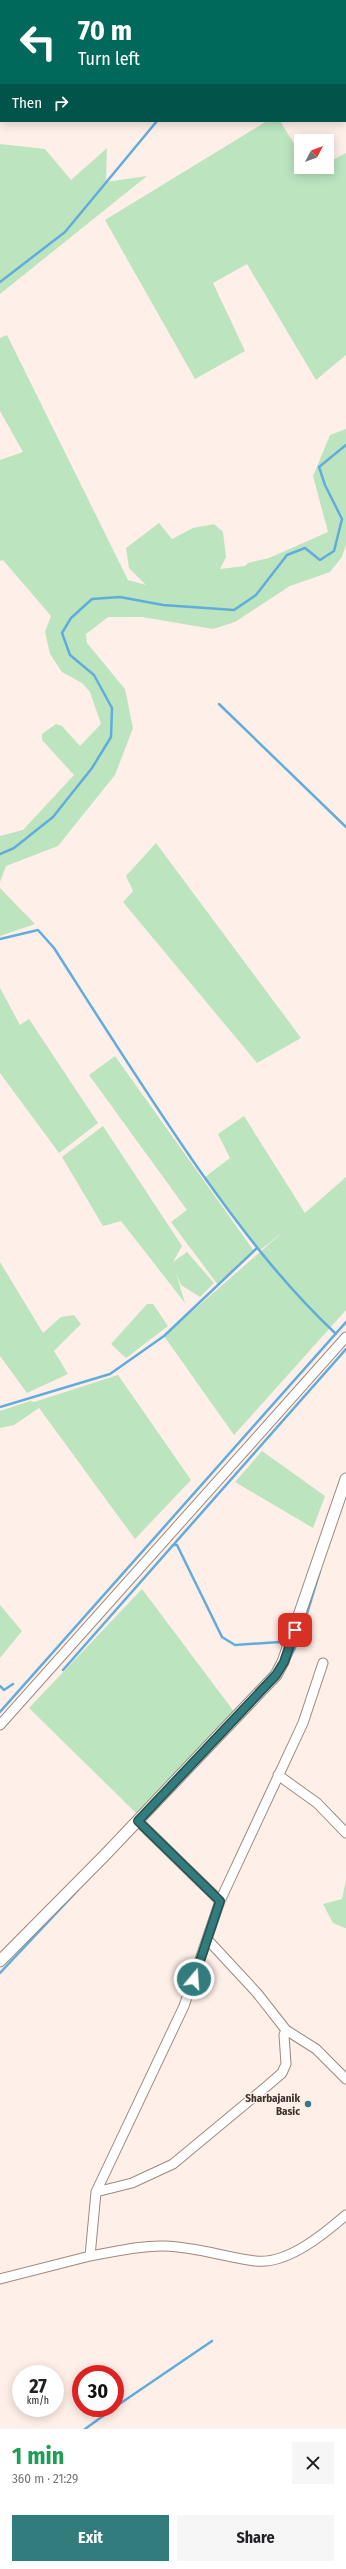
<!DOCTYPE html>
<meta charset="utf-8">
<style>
:root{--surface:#fff;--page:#f6f6f6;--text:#202124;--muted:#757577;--accent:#337c7d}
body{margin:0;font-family:"Fira Sans Condensed",sans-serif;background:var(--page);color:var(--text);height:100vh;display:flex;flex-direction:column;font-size:15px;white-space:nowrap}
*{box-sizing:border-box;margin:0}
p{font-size:13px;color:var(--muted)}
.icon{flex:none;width:22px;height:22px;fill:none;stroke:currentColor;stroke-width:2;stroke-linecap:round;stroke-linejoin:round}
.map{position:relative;height:2429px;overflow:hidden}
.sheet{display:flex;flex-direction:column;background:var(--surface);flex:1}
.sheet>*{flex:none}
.hud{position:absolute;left:0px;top:0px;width:346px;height:122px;box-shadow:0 2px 10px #0003;background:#00695c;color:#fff;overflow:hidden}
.needle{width:26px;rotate:49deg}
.fabs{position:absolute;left:294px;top:134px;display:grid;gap:8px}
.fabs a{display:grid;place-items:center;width:40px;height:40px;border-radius:0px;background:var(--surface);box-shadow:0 2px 10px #0003;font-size:20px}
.speed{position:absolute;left:12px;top:2365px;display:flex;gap:8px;font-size:20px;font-weight:700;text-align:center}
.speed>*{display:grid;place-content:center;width:52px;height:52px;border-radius:50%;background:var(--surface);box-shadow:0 2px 10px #0003;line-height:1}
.speed small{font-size:10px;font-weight:400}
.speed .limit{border:6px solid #d22;background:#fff;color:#111}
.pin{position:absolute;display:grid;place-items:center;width:34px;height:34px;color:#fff;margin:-17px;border-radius:8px;box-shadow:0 2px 6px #0006}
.me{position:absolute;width:44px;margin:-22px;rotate:18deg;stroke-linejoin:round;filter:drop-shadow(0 0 3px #0008)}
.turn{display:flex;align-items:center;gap:14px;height:84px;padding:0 12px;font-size:18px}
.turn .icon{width:52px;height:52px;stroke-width:2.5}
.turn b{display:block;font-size:28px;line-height:34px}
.then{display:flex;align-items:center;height:38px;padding:0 12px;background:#0003;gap:8px;font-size:15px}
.round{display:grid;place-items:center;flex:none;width:42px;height:42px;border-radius:0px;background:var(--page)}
.overview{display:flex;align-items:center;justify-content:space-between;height:68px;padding:0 12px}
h1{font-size:24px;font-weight:700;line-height:30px;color:#1e9e55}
.button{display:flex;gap:8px;margin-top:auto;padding:8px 12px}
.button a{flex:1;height:46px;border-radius:0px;background:var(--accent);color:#fff;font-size:16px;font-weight:700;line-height:46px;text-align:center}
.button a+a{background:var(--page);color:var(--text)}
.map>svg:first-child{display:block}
.green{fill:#bce4bf}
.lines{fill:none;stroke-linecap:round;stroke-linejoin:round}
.stream{stroke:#62acdd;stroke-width:2.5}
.minor-casing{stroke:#9f897e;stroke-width:11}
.tertiary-casing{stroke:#9f897e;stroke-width:13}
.minor{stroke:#fff;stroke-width:9}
.tertiary{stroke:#fff;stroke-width:11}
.route-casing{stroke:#215151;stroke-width:10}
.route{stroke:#337c7d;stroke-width:7}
.poi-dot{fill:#337c7d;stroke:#feefe8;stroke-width:1.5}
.labels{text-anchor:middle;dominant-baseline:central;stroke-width:3;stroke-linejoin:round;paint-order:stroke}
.poi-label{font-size:11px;font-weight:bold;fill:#3b322d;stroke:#feefe8;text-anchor:end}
</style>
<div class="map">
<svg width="346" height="2429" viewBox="0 0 346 2429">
<rect width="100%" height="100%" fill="#feefe8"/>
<!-- green -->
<path class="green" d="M 267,121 L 280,121 L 301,155 L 301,167 L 308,167 L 311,172 L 320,167 L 327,167 L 327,163 L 346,153 L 346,355 L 316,380 L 247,264 L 213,283 L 245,351 L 195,379 L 105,220 Z
M 0,144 L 45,149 L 71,180 L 107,148 L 106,182 L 147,176 L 0,294 Z
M 7,335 L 128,580 L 146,585 L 129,568 L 126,548 L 159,523 L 172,539 L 193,528 L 214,524 L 223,532 L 226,557 L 220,569 L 245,566 L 248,563 L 269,558 L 328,532 L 313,476 L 330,435 L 346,429 L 346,544 L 342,557 L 330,572 L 290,586 L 235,622 L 213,629 L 142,617 L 108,617 L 86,634 L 87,643 L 125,689 L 133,728 L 115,775 L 58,846 L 6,866 L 0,882 L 0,836 L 23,830 L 74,775 L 42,740 L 42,734 L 56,724 L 62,726 L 80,746 L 101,724 L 90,692 L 82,683 L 62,672 L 50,654 L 45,632 L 51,616 L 3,560 L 0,561 L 0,460 L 23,452 L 0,411 L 0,338 Z
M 156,843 L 301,1038 L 257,1063 L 123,902 L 133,891 L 126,876 Z
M 0,888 L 35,924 L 0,936 Z
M 0,988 L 20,1025 L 29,1019 L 98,1123 L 59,1153 L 0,1073 Z
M 115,1056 L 254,1251 L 218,1285 L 171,1222 L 187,1210 L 89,1075 Z
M 244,1116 L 305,1213 L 346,1177 L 346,1310 L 234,1435 L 164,1336 L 284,1231 L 259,1251 L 205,1177 L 230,1158 L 218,1134 Z
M 103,1126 L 182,1246 L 173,1262 L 187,1252 L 214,1283 L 200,1297 L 181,1285 L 176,1273 L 185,1303 L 121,1221 L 103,1226 L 62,1157 Z
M 0,1262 L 43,1333 L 61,1317 L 74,1315 L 81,1324 L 54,1351 L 68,1374 L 27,1393 L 0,1356 Z
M 147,1304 L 153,1304 L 168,1326 L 126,1358 L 111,1344 Z
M 118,1375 L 191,1480 L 135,1539 L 39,1408 L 14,1425 L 0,1428 L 0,1411 L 30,1401 L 34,1402 Z
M 262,1451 L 325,1496 L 313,1528 L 235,1482 Z
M 142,1589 L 235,1713 L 136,1813 L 29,1708 Z
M 0,1605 L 22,1631 L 0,1658 Z
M 346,1880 L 346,1928 L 345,1928 L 333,1923 L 323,1904 L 342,1899 Z"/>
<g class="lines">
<!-- stream -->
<path class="stream" d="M 264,1 L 265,0
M 0,282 L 65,232 L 157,121
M 219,704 L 346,827
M 0,854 L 14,848 L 53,817 L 92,768 L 111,737 L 112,708 L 94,675 L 70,655 L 62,633 L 71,618 L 92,599 L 120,597 L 163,605 L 234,610 L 256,595 L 287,555 L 305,548 L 320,560 L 334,551 L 342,519 L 325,485 L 319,467 L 346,445
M 0,939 L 38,930 L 54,948 C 102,1023 149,1098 200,1171 C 242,1230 283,1284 336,1334
M 0,1407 L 110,1374 L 164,1336 L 257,1248
M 173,1545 L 177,1545 L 222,1637 L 235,1645 L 280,1642
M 63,1670 L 346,1349
M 280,1678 L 299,1640 L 320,1571
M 0,1686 L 4,1690 L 13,1684
M 0,1712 L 346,1322
M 0,1973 L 78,1890
M 115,2407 L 212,2341
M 85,2429 L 114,2408"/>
<defs>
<path id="minor" d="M 345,62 L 346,61
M 0,1725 L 346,1337
M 278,1775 L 317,1803 L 346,1833
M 138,1821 L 220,1901
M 207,1939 L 257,1993 L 286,2030 L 316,2049 L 346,2079
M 96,2192 L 132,2183 L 173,2164 L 267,2086 L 282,2073 L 286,2064 L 284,2035 L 286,2030
M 90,2256 C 114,2252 140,2245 165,2246 C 196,2247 225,2257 255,2261 C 287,2265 324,2234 346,2215
M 0,2279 L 90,2256 L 96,2192 L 184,2006 L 220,1901 L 303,1723 L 323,1663"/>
<path id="tertiary" d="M 0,1961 L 105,1855 L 276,1675 L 283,1662 L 346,1479"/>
</defs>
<!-- minor casing -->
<use href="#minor" class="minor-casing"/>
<!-- tertiary casing -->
<use href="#tertiary" class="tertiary-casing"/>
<!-- minor -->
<use href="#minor" class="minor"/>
<!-- tertiary -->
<use href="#tertiary" class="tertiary"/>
</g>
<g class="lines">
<defs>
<path id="route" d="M 194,1979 L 220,1901 L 138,1821 L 276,1675 L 284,1662 L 295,1630"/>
</defs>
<!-- route casing -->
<use href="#route" class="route-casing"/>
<!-- route -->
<use href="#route" class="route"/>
</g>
<!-- markers -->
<circle class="poi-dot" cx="308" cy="2104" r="4"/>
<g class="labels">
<!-- poi labels -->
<g class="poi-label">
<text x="300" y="2098">Sharbajanik<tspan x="300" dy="13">Basic</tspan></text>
</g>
</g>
</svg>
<div class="fabs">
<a><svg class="needle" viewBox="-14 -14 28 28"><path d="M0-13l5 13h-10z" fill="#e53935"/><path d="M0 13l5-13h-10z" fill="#757577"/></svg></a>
</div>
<div class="speed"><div>27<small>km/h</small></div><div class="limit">30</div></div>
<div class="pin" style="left:295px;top:1630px;background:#d93025"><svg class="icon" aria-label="arrive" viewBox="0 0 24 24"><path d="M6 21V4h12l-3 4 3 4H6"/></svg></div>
<svg class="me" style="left:194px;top:1979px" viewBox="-20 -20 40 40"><circle r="17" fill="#337c7d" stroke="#fff" stroke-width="3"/><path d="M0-11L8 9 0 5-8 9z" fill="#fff"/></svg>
<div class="hud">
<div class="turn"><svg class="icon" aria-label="left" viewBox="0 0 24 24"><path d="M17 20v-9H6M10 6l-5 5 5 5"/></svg><div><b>70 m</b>Turn left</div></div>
<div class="then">Then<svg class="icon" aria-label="right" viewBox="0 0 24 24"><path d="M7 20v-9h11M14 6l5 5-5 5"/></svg></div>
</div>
</div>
<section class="sheet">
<div class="overview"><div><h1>1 min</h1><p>360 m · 21:29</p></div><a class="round"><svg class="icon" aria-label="close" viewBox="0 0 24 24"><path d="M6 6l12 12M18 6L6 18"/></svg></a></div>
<div class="button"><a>Exit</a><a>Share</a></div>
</section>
